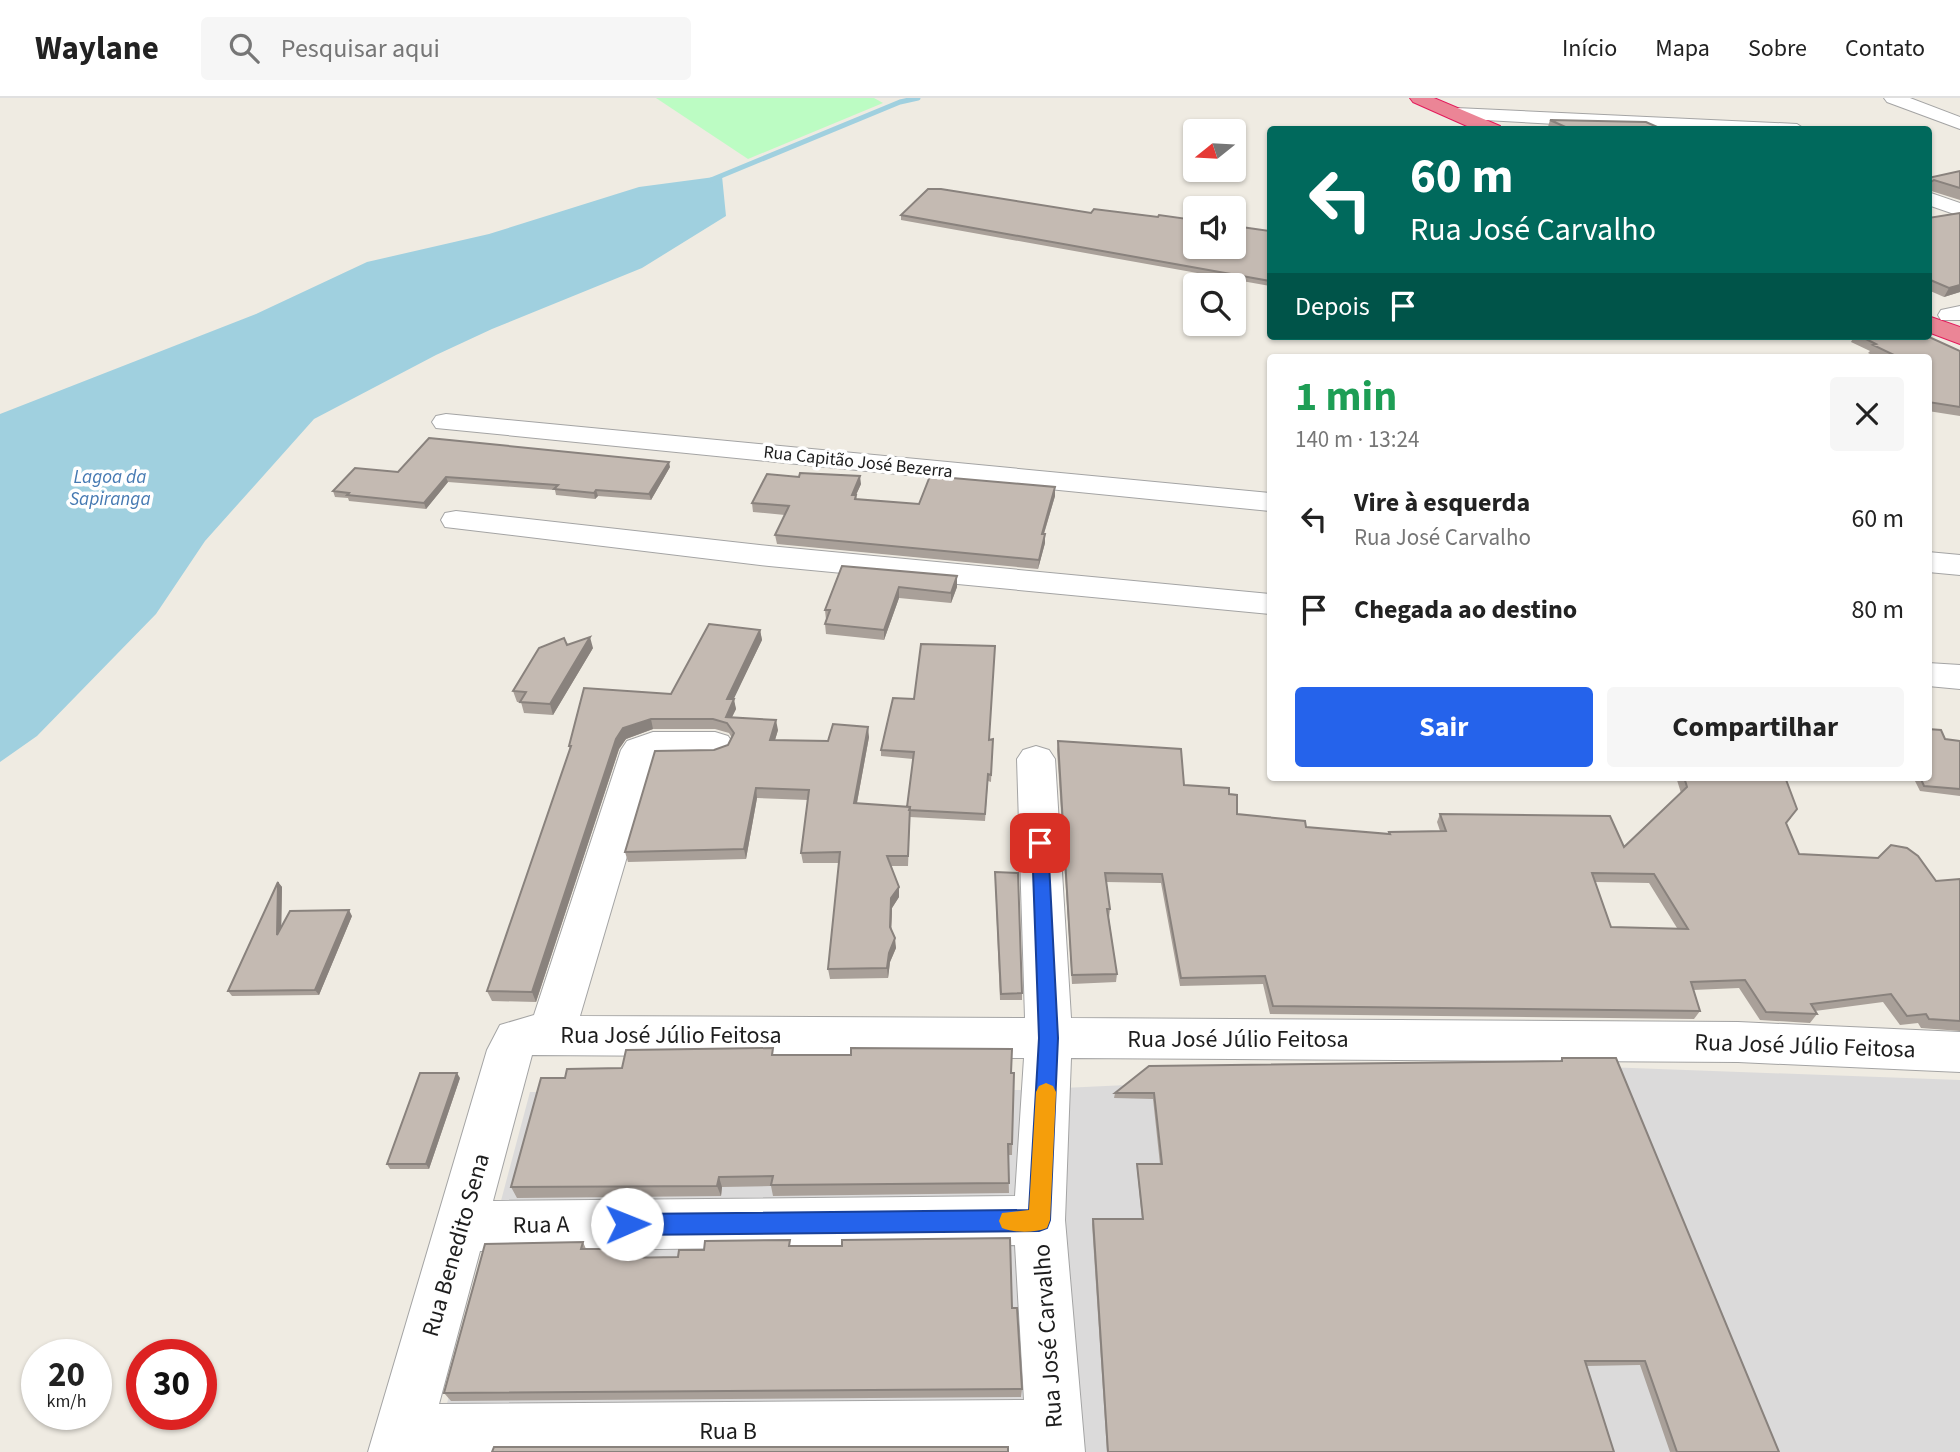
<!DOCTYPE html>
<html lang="pt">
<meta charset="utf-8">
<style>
:root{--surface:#fff;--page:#f6f6f6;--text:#222;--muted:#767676;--line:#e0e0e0;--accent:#2563eb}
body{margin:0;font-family:"Source Sans 3",sans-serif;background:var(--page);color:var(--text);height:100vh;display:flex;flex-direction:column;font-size:26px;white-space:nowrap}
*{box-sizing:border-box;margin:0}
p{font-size:23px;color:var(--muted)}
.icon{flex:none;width:38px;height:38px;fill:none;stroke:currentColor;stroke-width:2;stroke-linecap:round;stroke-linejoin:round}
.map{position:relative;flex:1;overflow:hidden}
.drawer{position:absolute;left:1267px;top:256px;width:665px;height:427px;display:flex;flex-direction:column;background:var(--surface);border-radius:7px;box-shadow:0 2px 5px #0004}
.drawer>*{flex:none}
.banner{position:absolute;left:1267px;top:28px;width:665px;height:214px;border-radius:7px;box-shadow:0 2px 5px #0004;background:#00695c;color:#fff;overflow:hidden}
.needle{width:46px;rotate:252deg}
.controls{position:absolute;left:1183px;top:21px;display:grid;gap:14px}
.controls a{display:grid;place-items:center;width:63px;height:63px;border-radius:7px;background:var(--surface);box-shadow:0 2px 5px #0004;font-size:35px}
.speed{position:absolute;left:21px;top:1241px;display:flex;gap:14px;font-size:35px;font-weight:700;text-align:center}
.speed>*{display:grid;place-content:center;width:91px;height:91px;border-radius:50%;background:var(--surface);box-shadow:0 2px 5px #0004;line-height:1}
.speed small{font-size:18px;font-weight:400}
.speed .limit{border:10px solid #d22;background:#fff;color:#111}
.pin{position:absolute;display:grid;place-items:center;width:60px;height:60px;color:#fff;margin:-30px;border-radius:14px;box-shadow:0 4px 10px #0006}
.me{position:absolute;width:77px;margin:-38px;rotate:89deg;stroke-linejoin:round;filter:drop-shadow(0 0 5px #0008)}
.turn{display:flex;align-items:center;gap:24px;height:147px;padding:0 28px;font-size:32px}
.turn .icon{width:91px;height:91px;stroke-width:2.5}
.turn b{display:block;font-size:49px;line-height:60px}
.then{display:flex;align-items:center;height:66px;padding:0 28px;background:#0003;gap:14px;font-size:26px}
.round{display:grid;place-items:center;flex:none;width:74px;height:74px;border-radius:7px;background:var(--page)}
.head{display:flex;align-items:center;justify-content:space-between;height:119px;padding:0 28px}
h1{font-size:42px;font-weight:700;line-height:52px;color:#1e9e55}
.cta{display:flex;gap:14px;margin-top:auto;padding:14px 28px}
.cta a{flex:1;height:80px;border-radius:7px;background:var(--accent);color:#fff;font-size:28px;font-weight:700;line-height:80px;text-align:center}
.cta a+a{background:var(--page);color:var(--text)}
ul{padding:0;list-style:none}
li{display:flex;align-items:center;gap:21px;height:91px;padding:0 28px}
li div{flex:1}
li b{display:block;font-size:26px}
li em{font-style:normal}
header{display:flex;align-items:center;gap:42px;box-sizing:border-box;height:98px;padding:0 35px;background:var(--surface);border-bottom:2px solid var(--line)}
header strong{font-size:33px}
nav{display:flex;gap:38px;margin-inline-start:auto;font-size:24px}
.search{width:490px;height:63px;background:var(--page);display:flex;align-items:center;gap:18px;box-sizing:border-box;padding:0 24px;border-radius:7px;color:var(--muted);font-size:26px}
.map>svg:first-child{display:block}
.residential{fill:#dbdada}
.park{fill:#bcfcc3}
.water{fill:#a0d0df}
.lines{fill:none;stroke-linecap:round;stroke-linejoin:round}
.stream{stroke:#a0d0df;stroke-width:5}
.minor-casing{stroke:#a4a4a4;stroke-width:2}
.highway-casing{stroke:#e31a5b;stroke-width:2}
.minor{fill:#fff;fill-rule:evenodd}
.highway{fill:#eb8596;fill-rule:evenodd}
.wall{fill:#a9a099;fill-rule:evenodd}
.shaded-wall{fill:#89827d}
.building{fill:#c4bab2;stroke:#89827d;stroke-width:2;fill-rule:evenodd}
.route{fill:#2563eb;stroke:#184099;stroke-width:2}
.slow{fill:#f59e0b}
.labels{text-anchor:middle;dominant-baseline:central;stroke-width:7;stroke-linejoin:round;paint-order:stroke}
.far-street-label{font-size:18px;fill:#1d1d1d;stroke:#fff}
.far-water-label{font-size:19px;font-style:italic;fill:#4579b2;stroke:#fff}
.near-street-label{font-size:24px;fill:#1d1d1d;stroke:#fff}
</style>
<header>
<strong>Waylane</strong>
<div class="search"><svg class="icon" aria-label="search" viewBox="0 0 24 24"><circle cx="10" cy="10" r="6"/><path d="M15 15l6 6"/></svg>Pesquisar aqui</div>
<nav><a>Início</a><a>Mapa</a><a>Sobre</a><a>Contato</a></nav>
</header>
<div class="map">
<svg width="1960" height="1354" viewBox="0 0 1960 1354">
<rect width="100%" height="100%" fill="#efebe2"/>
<!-- residential -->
<path class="residential" d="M 1551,967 L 1960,982 L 1960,1354 L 434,1354 L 530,994 L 1020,992 Z"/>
<!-- park -->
<path class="park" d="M 656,0 L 874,0 L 883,5 L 748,61 Z"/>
<!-- water -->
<path class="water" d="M 722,78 L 726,118 L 642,170 L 492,231 L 436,257 L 314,321 L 205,443 L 156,516 L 37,638 L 0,664 L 0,316 L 256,216 L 367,164 L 489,136 L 639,89 Z"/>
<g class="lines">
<!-- stream -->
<path class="stream" d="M 711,82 L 900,4 L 918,0"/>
<defs>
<path id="minor" d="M 1884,0 L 1910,0 L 1960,19 L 1960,31 L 1887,4 Z
M 1456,10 L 1797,26 L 1806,32 L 1666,32 L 1449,20 L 1447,16 Z
M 1928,94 L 1960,105 L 1960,118 L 1928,107 Z
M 1960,208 L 1960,222 L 1941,222 L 1938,217 L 1941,212 Z
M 446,316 L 1270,395 L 1270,413 L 436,330 L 432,324 L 436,318 Z
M 456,413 L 769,448 L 1270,496 L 1270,516 L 769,468 L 445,429 L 441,422 L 445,415 Z
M 1928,454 L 1960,457 L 1960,477 L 1928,474 Z
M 1928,565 L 1960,567 L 1960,591 L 1928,588 Z
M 653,634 L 715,634 L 728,638 L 734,647 L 728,656 L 715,660 L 656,660 L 580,918 L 1025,920 L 1017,661 L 1023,652 L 1036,648 L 1049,652 L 1055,661 L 1071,920 L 1738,924 L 1960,934 L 1960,974 L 1738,964 L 1071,960 L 1065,1122 L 1085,1354 L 368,1354 L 487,952 L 500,927 L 534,917 L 621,652 L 627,643 ZM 532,957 L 1024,960 L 1015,1098 L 493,1103 ZM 1015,1147 L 1024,1302 L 439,1306 L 480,1153 Z"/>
<path id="highway" d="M 1410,0 L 1434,0 L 1500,28 L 1502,32 L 1476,32 L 1413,4 Z
M 1928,218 L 1960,229 L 1960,246 L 1928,234 Z"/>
</defs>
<!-- minor casing -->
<use href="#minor" class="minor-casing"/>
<!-- highway casing -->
<use href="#highway" class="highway-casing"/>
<!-- minor -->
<use href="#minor" class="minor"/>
<!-- highway -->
<use href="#highway" class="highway"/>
</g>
<!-- wall -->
<path class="wall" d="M 1550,22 L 1664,32 L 1547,32 Z
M 1960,73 L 1960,102 L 1928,92 L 1928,80 Z
M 1091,115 L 1270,133 L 1270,188 L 901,122 L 901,117 Z
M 1928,120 L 1960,194 L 1944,199 L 1928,192 Z
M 1854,238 L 1927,238 L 1960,253 L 1960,318 L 1928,313 L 1928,259 L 1876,259 L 1868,255 L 1870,253 L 1851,244 Z
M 670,369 L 651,402 L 598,398 L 595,401 L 556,397 L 555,392 L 448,384 L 426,411 L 349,403 L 348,400 L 335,399 L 333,393 L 398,374 Z
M 861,386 L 856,397 L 856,401 L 919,406 L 1055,389 L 1055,398 L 1044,436 L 1045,445 L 1038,471 L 777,446 L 775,437 L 785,417 L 753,414 L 752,405 Z
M 842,468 L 957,489 L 951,505 L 899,500 L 884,542 L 826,536 L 825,526 L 826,522 L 825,512 Z
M 760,532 L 762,542 L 733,601 L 736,611 L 732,619 L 778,632 L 775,642 L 828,643 L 869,639 L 857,705 L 907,709 L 913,661 L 881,658 L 881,652 L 993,641 L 991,684 L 988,683 L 985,723 L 910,719 L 908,768 L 891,768 L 899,789 L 899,799 L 892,810 L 891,832 L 896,850 L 890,864 L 888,880 L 830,881 L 828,871 L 839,765 L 803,765 L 801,755 L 808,702 L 757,700 L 746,761 L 628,764 L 625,754 L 714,652 L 728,647 L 732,640 L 729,635 L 715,631 L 653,631 L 626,641 L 619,651 L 536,904 L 492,903 L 487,893 L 570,651 L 569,648 L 671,596 Z
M 567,547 L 593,550 L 553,617 L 524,615 L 521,604 L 517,604 L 513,593 Z
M 1270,633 L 1270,659 L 1267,640 L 1268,634 Z
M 1058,643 L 1184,687 L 1229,696 L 1237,716 L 1306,729 L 1388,736 L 1389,734 L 1440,733 L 1437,724 L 1440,716 L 1624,749 L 1681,695 L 1676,679 L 1785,679 L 1791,720 L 1786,726 L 1799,756 L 1936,783 L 1960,781 L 1960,933 L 1921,930 L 1918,925 L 1900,927 L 1883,904 L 1815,913 L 1817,916 L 1810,925 L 1760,922 L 1739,890 L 1693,892 L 1700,913 L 1694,921 L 1270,916 L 1263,886 L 1180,888 L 1161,785 L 1106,784 L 1110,811 L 1109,820 L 1117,876 L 1116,884 L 1072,886 L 1057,652 ZM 1595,784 L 1649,785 L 1677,830 L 1611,829 Z
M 1960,643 L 1960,698 L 1920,693 L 1913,679 L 1928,679 Z
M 995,781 L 1022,895 L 1022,902 L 1000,902 Z
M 278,784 L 282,789 L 281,830 L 352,818 L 319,897 L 232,898 L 228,893 Z
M 775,957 L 1014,975 L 1012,1057 L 1008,1057 L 1009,1095 L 773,1098 L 771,1088 L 722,1089 L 721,1098 L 517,1100 L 511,1089 L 565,980 L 622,970 Z
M 1562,960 L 1779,1354 L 1670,1354 L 1640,1267 L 1586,1268 L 1614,1354 L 1107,1354 L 1092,1126 L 1093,1121 L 1142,1121 L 1137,1071 L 1137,1066 L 1160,1066 L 1153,1001 L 1114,1000 L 1115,995 L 1560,963 Z
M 460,980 L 429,1071 L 390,1071 L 387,1066 Z
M 583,1144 L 586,1151 L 627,1160 L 678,1159 L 704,1152 L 791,1148 L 1012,1210 L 1022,1291 L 1021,1299 L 451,1303 L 444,1295 Z"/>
<!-- shaded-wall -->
<path class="shaded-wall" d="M 1960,187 L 1960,194 L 1944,199 L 1949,190 Z
M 669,364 L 670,369 L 651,402 L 649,396 Z
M 860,378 L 861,386 L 856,397 L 857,405 L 852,397 Z
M 446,379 L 448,384 L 426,411 L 424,405 Z
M 1055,389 L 1055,398 L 1041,445 L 1042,436 Z
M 596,392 L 598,398 L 595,401 L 594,395 Z
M 1045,436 L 1045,445 L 1038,471 L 1039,462 Z
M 957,478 L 957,489 L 951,505 L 951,495 Z
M 899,489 L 899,500 L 884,542 L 884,532 Z
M 760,532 L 762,542 L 729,611 L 727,601 Z
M 590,539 L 593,550 L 553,617 L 550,606 Z
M 734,601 L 736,611 L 728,627 L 726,619 Z
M 651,621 L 653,631 L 626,641 L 619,651 L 536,904 L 532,894 L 616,641 L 623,630 Z
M 776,622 L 778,632 L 772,652 L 770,642 Z
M 868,629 L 869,639 L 855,715 L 854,705 Z
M 756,690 L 757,700 L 746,761 L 744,751 Z
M 278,784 L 282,789 L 281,842 L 277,837 Z
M 899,789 L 899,799 L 892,810 L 891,839 L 890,829 L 891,800 Z
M 349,812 L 352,818 L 319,897 L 315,892 Z
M 895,840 L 896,850 L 890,864 L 888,880 L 887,870 L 889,855 Z
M 457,975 L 460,980 L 429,1071 L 426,1066 Z
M 719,1079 L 722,1089 L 721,1098 L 717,1088 Z
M 623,1151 L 627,1161 L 621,1160 Z"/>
<!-- building -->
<path class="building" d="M 1550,22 L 1646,24 L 1664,32 L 1572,32 Z
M 1960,73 L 1960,90 L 1934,82 L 1931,84 L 1928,83 L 1928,80 Z
M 928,91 L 941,91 L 1091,115 L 1094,111 L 1158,119 L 1159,117 L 1195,122 L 1195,149 L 1234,149 L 1234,128 L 1270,133 L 1270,183 L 901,117 Z
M 1960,115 L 1960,187 L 1949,190 L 1928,181 L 1928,120 Z
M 1860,238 L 1927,238 L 1960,253 L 1960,309 L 1928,304 L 1928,259 L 1898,259 L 1873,247 L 1876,246 Z
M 429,340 L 669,364 L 649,396 L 596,392 L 594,395 L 554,391 L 558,387 L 446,379 L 424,405 L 347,397 L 349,395 L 333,393 L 355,370 L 398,374 Z
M 800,375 L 860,378 L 852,397 L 856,397 L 855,401 L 919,406 L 930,378 L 1055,389 L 1042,436 L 1045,436 L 1039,462 L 775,437 L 789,408 L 752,405 L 767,376 L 799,379 Z
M 842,468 L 957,478 L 951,495 L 899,489 L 884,532 L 825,526 L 830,512 L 825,512 Z
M 709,526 L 760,532 L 727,601 L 734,601 L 726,619 L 776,622 L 770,642 L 828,643 L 833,626 L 868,629 L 854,705 L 910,709 L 908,758 L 887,758 L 899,789 L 891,800 L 890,829 L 895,840 L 889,855 L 887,870 L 828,871 L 840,754 L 801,755 L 809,692 L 756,690 L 744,751 L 625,754 L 655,653 L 714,652 L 728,647 L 734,635 L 727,625 L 713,621 L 651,621 L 623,630 L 616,641 L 532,894 L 487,893 L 571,648 L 569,648 L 584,590 L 671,596 Z
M 590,539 L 550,606 L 520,604 L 526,594 L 513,593 L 539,550 L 564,540 L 567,547 Z
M 921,546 L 995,548 L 989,642 L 993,641 L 991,677 L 988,676 L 985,716 L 909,712 L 910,709 L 907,709 L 914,654 L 881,652 L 893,600 L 914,601 Z
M 1928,631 L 1941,632 L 1945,641 L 1960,643 L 1960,691 L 1924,688 L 1920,679 L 1928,679 Z
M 1270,633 L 1270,649 L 1268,634 Z
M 1058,643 L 1181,651 L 1184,687 L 1229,690 L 1229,696 L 1237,697 L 1237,716 L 1305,723 L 1306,729 L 1390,736 L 1389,734 L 1446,733 L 1440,716 L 1610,718 L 1624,749 L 1687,689 L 1684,679 L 1785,679 L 1797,711 L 1786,725 L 1799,756 L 1878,760 L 1891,747 L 1907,750 L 1918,758 L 1936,783 L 1960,781 L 1960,923 L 1929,921 L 1926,916 L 1907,918 L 1891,896 L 1811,906 L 1817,916 L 1766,914 L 1745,882 L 1691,884 L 1700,913 L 1273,908 L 1265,878 L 1181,880 L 1162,776 L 1105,775 L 1110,811 L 1107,811 L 1117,876 L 1072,877 ZM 1592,775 L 1654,776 L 1688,831 L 1611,829 Z
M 995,774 L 1018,775 L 1022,895 L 1001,896 Z
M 278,784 L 277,837 L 290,813 L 349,812 L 315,892 L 228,893 Z
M 773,950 L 772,957 L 851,957 L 851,950 L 1012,951 L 1011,975 L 1014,975 L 1012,1046 L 1008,1046 L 1009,1085 L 771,1087 L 773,1078 L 719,1079 L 717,1088 L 511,1089 L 541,980 L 565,980 L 567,971 L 622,970 L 626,952 Z
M 1562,960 L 1616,960 L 1779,1354 L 1677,1354 L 1645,1263 L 1585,1263 L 1614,1354 L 1108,1354 L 1093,1121 L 1143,1121 L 1137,1066 L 1162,1066 L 1154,995 L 1115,995 L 1149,968 L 1562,963 Z
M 420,975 L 457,975 L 426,1066 L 387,1066 Z
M 1010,1140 L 1012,1210 L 1017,1210 L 1022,1291 L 444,1295 L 485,1146 L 583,1144 L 581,1151 L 623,1151 L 621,1160 L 678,1159 L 679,1152 L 704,1152 L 705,1143 L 790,1142 L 789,1148 L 842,1148 L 842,1142 Z
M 494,1349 L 1008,1349 L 1008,1354 L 492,1354 Z"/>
<!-- route -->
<path class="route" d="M 1040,738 L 1048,745 L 1058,940 L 1050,1122 L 1047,1130 L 1039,1133 L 627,1137 L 620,1134 L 616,1126 L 620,1119 L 627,1116 L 1029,1112 L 1039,940 L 1032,745 Z"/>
<!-- slow -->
<path class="slow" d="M 1046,985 L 1053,988 L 1056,994 L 1050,1122 L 1047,1130 C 1034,1135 1015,1135 1002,1130 L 999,1123 L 1002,1115 L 1029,1112 L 1036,994 L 1039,988 Z"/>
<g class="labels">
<!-- far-street labels -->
<g class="far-street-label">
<text transform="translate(858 364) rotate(6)">Rua Capitão José Bezerra</text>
</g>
<!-- far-water labels -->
<g class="far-water-label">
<text x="110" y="379">Lagoa da<tspan x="110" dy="22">Sapiranga</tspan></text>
</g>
<!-- near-street labels -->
<g class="near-street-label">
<text x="671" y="937">Rua José Júlio Feitosa</text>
<text x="1238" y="941">Rua José Júlio Feitosa</text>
<text transform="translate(1805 948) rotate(2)">Rua José Júlio Feitosa</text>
<text transform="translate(541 1127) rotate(-1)">Rua A</text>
<text transform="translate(456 1147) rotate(-74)">Rua Benedito Sena</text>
<text transform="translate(1048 1238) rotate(-94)">Rua José Carvalho</text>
<text x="728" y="1333">Rua B</text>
</g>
</g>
</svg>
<div class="controls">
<a><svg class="needle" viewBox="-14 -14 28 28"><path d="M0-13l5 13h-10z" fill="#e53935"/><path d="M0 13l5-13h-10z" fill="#767676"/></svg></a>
<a><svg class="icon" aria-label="sound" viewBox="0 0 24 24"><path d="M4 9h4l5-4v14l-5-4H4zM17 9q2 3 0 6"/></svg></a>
<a><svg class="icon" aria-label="search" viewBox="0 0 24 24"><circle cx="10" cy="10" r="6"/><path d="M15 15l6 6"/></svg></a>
</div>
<div class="speed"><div>20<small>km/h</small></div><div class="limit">30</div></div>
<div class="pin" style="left:1040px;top:745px;background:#d93025"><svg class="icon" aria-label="arrive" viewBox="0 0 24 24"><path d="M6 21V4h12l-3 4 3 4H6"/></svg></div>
<svg class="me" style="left:627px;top:1126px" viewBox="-20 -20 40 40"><circle r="19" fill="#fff"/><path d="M0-13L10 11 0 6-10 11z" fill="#2563eb"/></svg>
<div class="banner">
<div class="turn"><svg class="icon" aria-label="left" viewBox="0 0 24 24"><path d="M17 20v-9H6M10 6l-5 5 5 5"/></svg><div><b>60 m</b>Rua José Carvalho</div></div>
<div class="then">Depois<svg class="icon" aria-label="arrive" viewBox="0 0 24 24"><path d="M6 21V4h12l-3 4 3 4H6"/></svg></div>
</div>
<section class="drawer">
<div class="head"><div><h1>1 min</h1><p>140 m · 13:24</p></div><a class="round"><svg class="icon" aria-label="close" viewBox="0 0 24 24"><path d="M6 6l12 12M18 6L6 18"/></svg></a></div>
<ul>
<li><svg class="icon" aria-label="left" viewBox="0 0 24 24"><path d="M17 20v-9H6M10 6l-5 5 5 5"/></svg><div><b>Vire à esquerda</b><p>Rua José Carvalho</p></div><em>60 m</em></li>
<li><svg class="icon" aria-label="arrive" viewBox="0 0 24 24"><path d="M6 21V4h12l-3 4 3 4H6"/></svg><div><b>Chegada ao destino</b></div><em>80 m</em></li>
</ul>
<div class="cta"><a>Sair</a><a>Compartilhar</a></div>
</section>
</div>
